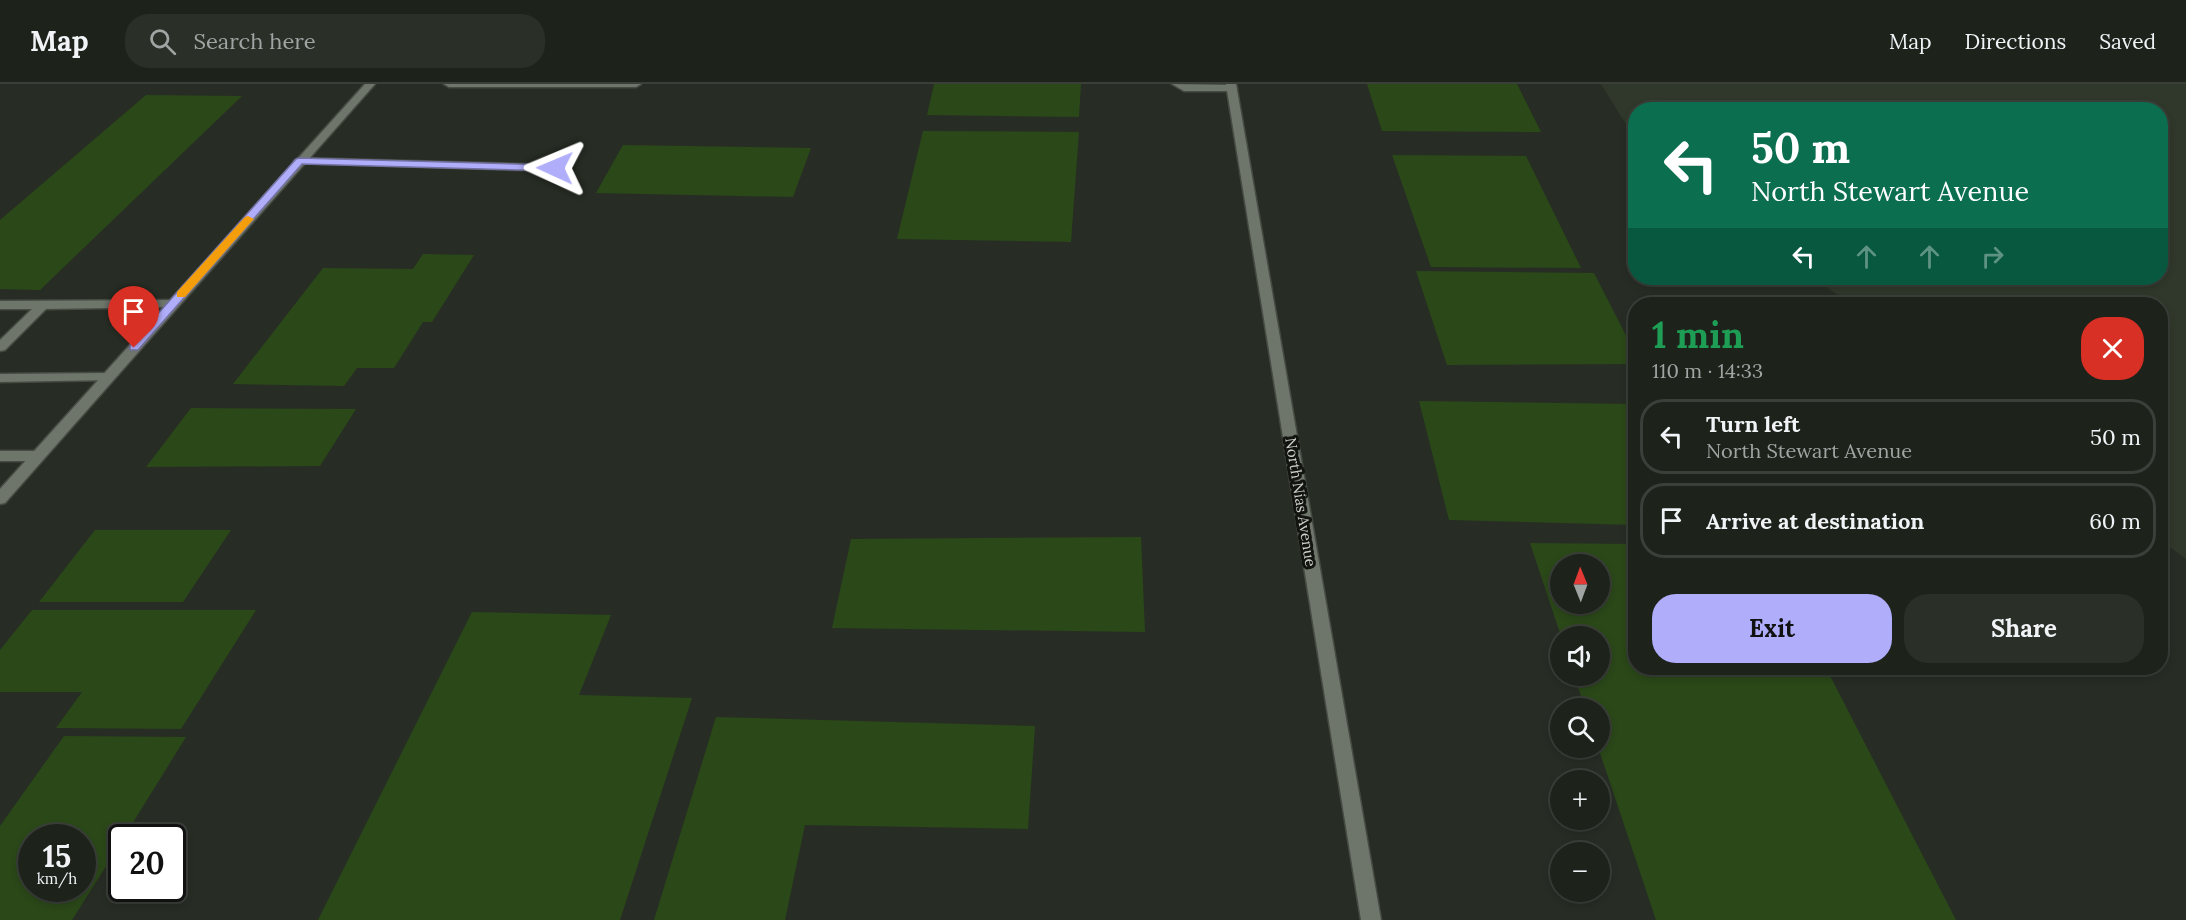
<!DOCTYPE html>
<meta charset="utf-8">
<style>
:root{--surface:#1d221b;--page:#2a2f28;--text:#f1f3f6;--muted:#a0a4a3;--line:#3b3f3a;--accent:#b0aefa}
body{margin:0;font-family:Lora,serif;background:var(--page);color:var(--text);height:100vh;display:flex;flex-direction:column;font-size:22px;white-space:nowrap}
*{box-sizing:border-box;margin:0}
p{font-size:20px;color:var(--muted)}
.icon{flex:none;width:33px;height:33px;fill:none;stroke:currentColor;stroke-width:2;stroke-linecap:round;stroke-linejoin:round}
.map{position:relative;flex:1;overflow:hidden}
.side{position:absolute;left:1628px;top:213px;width:540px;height:378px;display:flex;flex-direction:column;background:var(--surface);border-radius:24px;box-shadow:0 3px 9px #0003,0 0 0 2px var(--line)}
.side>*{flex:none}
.guide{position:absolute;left:1628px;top:18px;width:540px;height:183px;border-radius:24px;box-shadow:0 3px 9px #0003,0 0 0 2px var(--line);background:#0b6e4f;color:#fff;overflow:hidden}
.needle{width:39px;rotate:359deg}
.buttons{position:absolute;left:1550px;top:470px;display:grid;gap:12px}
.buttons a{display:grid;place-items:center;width:60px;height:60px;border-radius:50%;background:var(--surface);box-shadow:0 3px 9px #0003,0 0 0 2px var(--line);font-size:30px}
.speed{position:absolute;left:18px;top:740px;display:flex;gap:12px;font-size:30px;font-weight:700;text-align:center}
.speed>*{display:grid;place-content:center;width:78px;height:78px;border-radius:50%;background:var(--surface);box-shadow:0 3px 9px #0003,0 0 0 2px var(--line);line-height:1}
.speed small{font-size:15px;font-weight:400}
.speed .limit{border:3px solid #111;border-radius:9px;background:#fff;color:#111}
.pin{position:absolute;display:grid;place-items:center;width:51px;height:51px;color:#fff;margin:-62px -26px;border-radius:50% 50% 50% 0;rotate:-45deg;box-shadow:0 0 6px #0007}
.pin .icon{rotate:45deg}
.me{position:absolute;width:66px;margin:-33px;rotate:271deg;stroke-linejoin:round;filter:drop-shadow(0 0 4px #0008)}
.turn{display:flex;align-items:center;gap:21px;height:126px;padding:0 24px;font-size:27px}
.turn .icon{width:78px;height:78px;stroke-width:2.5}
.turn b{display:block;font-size:42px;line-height:51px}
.lanes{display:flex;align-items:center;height:57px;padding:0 24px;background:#0003;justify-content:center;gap:30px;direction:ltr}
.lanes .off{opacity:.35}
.round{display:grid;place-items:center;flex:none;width:63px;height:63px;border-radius:24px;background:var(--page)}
.head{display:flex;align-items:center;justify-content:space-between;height:102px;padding:0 24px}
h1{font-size:36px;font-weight:800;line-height:45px;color:#1e9e55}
.button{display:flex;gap:12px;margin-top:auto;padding:12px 24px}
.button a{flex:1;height:69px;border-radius:24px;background:var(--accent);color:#111;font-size:24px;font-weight:800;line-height:69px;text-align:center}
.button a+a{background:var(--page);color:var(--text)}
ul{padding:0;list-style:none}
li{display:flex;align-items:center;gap:18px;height:75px;margin:0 12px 9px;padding:0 12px;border:3px solid var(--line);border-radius:24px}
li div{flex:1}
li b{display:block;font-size:22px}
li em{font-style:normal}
header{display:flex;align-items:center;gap:36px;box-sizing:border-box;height:84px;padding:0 30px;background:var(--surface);border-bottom:2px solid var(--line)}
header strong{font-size:28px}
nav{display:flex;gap:33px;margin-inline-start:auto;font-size:21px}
.search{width:420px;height:54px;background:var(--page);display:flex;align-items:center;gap:15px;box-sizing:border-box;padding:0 21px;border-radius:24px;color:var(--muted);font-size:22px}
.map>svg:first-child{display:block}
.built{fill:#2f382a}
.building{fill:#2b4819;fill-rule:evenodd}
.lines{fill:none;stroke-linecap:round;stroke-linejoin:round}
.lane-casing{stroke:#454a42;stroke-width:3}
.street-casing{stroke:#454a42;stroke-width:3}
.lane{fill:#6e756b;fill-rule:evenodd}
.street{fill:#6e756b;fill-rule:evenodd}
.route{fill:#b0aefa;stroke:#7271a2;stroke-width:1.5}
.slow{fill:#f59e0b}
.labels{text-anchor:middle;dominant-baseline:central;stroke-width:6;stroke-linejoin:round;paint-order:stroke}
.street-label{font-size:15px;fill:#ced2cc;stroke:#121410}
</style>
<header>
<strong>Map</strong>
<div class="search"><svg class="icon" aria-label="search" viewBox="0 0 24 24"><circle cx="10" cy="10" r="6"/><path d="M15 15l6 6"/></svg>Search here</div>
<nav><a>Map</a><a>Directions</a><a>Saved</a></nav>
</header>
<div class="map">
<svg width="2186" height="836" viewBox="0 0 2186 836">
<rect width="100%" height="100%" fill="#272d24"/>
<!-- built -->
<path class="built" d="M 1601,0 L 2186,0 L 2186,475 L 2160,456 L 2160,220 L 1850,220 L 1814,194 L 2160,194 L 2160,26 L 1635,26 L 1635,55 Z"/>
<!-- building -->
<path class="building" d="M 934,0 L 1081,0 L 1079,33 L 927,31 Z
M 1367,0 L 1517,0 L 1541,48 L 1382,47 Z
M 146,11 L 242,12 L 40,206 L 0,205 L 0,136 Z
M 923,47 L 1079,48 L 1071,158 L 897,155 Z
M 623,61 L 811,64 L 793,113 L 596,109 Z
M 1392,71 L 1526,72 L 1581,184 L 1431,183 Z
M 423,170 L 474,171 L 432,238 L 423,238 L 394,284 L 357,284 L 344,302 L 233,300 L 323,184 L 413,185 Z
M 1416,187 L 1594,189 L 1635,269 L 1635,280 L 1447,281 Z
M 1419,317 L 1635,320 L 1635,441 L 1449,436 Z
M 191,324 L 356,325 L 320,382 L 146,383 Z
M 95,446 L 231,446 L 183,518 L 39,518 Z
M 1141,453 L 1145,548 L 832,544 L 851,455 Z
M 1530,459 L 1635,460 L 1635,584 L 1826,584 L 1956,836 L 1656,836 L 1598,663 L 1599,624 L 1585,624 L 1574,591 L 1599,591 L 1599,552 L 1561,552 ZM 1560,480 L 1599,480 L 1599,519 L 1560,519 Z
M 32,526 L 256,526 L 181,645 L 56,644 L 82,608 L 0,608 L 0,566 Z
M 472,528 L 611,531 L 579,611 L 692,614 L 620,836 L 318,836 Z
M 716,633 L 1035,642 L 1028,745 L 805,741 L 785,836 L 654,836 Z
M 64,652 L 186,653 L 124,753 L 122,753 L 122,757 L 72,836 L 0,836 L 0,742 ZM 32,753 L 82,753 L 82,804 L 32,804 Z"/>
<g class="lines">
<defs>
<path id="lane" d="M 444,0 L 641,0 L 636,3 L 449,3 Z
M 1172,0 L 1232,1 L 1237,4 L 1232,7 L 1184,7 Z
M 299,74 L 555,81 L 560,84 L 555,87 L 295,79 L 294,77 Z
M 173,216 L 179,220 L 177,223 L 46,225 L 5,266 L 0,267 L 0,256 L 32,225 L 0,225 L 0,217 Z
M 108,289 L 115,293 L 113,296 L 0,298 L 0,290 Z
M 0,367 L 38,367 L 45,372 L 38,377 L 0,377 Z"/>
<path id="street" d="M 365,0 L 375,0 L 5,419 L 0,420 L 0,405 Z
M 1226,0 L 1236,0 L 1381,836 L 1361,836 Z"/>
</defs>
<!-- lane casing -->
<use href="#lane" class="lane-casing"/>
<!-- street casing -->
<use href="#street" class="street-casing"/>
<!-- lane -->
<use href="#lane" class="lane"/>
<!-- street -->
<use href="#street" class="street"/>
</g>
<!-- route -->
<path class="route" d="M 299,74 L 555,81 L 560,84 L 555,87 L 302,80 L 138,266 L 130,266 L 130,261 L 296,75 Z"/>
<!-- slow -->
<path class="slow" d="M 248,132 L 254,135 L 252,137 L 185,213 L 177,213 L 177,208 L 245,133 Z"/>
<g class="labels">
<!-- street labels -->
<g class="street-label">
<text transform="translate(1301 418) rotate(81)">North Nias Avenue</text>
</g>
</g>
</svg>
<div class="buttons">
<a><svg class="needle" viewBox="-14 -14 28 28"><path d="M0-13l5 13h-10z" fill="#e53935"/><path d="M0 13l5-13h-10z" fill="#a0a4a3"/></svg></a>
<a><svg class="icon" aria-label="sound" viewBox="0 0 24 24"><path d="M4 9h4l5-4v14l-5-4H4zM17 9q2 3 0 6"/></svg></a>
<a><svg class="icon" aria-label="search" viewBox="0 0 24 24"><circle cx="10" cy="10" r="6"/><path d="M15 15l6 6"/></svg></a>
<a>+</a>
<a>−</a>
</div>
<div class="speed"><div>15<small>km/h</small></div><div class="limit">20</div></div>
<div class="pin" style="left:134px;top:264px;background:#d93025"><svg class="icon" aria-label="arrive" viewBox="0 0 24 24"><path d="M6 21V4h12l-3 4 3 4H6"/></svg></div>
<svg class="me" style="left:555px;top:84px" viewBox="-20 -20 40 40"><path d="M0-17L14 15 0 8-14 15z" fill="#b0aefa" stroke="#fff" stroke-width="4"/></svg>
<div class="guide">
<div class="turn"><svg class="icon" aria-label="left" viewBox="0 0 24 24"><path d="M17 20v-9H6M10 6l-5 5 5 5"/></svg><div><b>50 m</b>North Stewart Avenue</div></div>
<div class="lanes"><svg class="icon" aria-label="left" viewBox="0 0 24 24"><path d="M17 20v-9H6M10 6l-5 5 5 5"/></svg><svg class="icon off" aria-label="ahead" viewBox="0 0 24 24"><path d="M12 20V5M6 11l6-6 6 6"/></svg><svg class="icon off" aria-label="ahead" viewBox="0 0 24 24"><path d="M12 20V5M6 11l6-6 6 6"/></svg><svg class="icon off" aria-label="right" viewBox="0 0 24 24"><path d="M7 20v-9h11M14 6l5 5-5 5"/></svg></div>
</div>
<section class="side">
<div class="head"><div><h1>1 min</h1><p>110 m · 14:33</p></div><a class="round" style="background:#d93025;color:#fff"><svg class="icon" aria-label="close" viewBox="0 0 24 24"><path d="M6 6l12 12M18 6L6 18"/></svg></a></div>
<ul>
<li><svg class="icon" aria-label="left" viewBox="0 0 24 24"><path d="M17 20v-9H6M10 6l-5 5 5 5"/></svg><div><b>Turn left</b><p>North Stewart Avenue</p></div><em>50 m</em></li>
<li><svg class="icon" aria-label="arrive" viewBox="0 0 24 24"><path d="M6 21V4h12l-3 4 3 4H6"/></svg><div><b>Arrive at destination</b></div><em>60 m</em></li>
</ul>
<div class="button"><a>Exit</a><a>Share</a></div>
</section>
</div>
